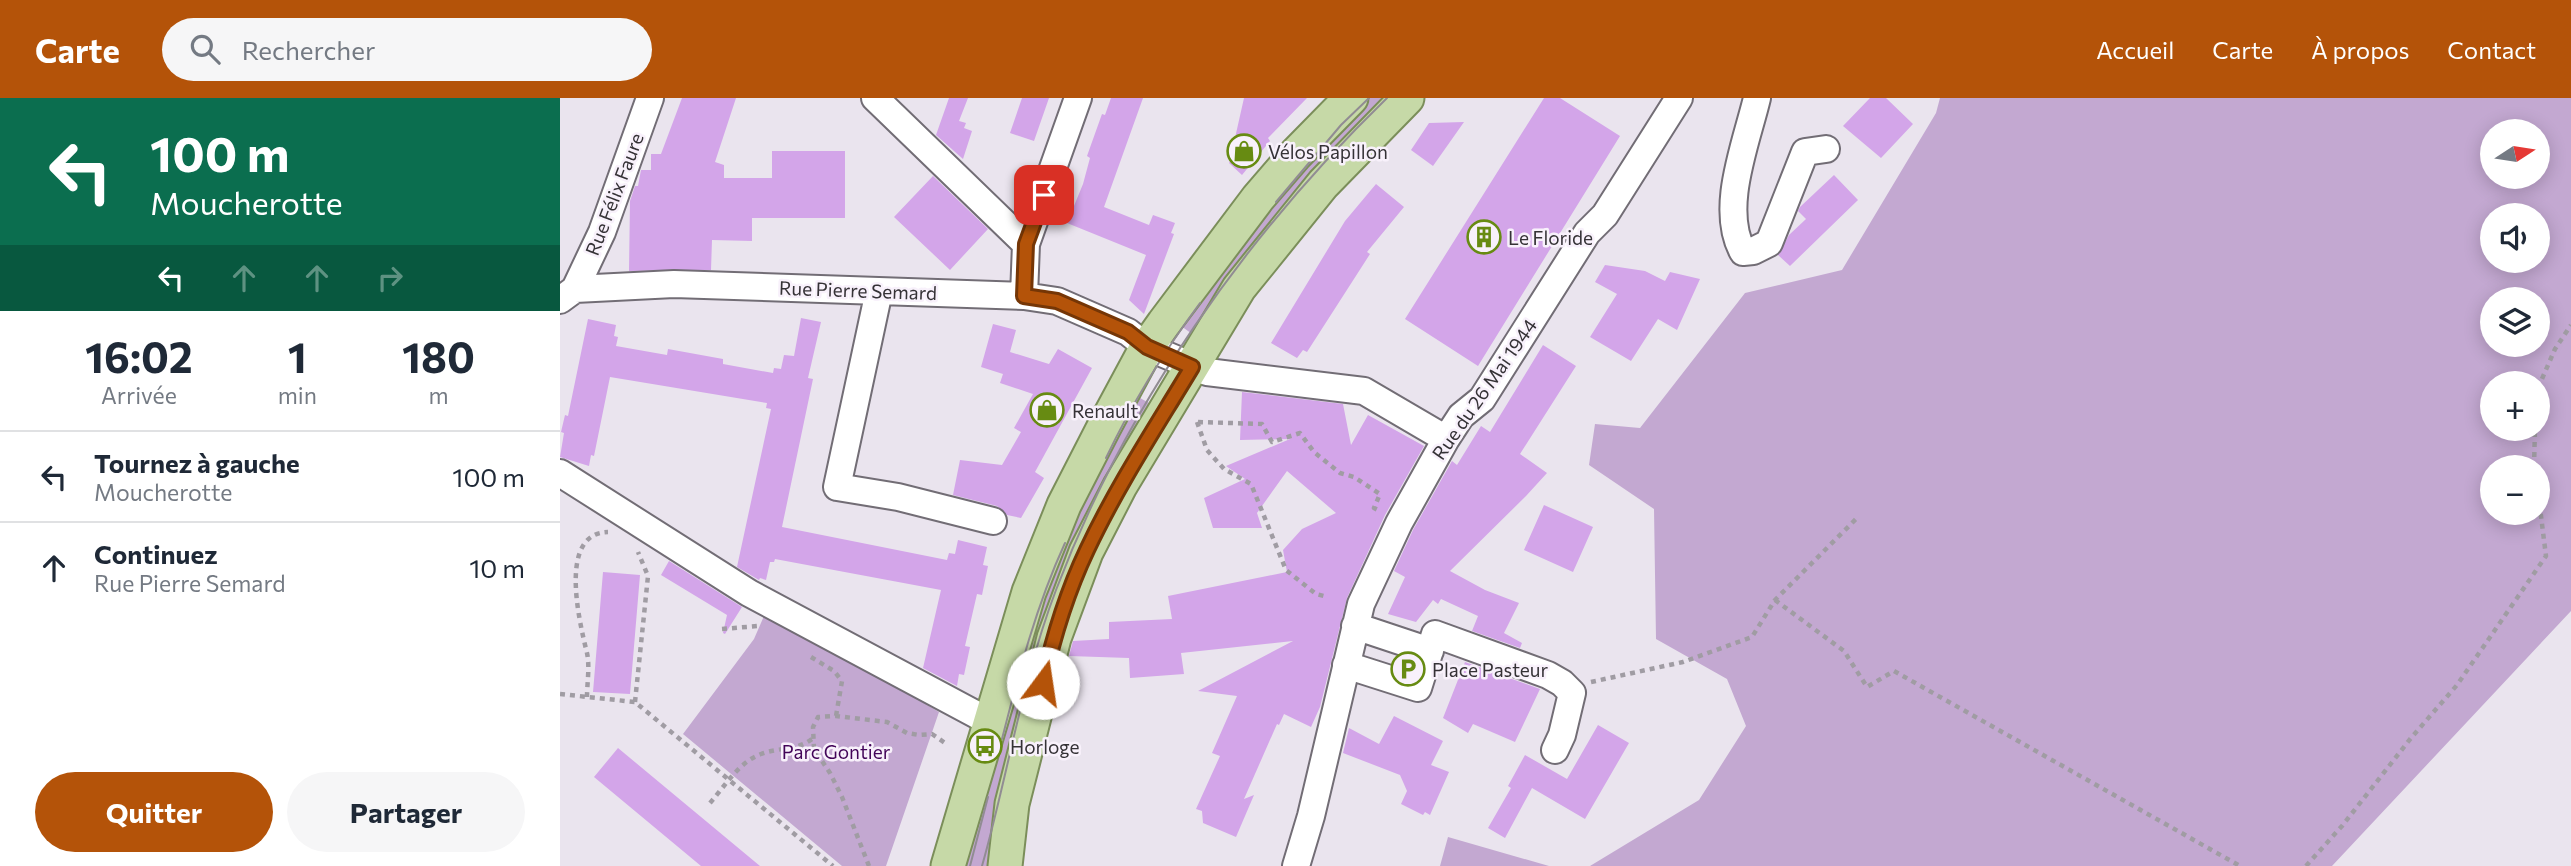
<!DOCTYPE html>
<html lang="fr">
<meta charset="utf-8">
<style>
:root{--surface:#fff;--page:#f6f6f7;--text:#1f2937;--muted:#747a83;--line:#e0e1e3;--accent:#b45309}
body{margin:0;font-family:Commissioner,sans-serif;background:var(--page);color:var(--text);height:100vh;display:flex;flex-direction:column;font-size:26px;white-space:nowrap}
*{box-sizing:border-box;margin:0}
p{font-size:23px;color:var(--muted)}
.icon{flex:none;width:38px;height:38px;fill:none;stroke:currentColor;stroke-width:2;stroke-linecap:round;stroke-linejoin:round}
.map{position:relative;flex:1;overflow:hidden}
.sheet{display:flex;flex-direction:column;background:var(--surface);width:560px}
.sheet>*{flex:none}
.guide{background:#0b6e4f;color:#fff;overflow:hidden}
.needle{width:46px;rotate:78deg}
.fabs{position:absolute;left:1920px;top:21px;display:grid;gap:14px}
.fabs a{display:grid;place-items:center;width:70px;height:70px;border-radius:50%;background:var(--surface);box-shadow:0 4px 18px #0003;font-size:35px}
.pin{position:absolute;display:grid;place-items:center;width:60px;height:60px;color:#fff;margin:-30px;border-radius:14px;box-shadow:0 4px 10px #0006}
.me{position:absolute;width:77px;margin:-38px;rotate:14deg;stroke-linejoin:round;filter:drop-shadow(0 0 5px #0008)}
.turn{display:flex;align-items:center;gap:24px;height:147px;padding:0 35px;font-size:32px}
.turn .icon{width:91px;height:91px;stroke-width:2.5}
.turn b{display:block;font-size:49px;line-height:60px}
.lanes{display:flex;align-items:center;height:66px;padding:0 35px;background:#0003;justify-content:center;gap:35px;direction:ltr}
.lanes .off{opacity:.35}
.eta{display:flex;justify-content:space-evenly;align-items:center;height:119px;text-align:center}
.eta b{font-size:42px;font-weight:700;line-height:49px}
.primary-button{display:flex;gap:14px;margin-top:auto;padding:14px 35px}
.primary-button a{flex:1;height:80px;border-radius:42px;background:var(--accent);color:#fff;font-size:28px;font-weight:700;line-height:80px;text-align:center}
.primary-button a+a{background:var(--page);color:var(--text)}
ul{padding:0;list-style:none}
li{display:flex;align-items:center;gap:21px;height:91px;padding:0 35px;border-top:2px solid var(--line)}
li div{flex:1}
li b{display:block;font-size:26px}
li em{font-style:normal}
header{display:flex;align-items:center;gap:42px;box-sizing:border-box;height:98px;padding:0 35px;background:var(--accent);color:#fff}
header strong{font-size:33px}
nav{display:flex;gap:38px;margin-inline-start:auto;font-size:24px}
.search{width:490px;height:63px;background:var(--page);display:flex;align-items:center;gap:18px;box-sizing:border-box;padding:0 24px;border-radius:38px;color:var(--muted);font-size:26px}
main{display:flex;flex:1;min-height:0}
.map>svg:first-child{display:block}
.green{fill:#c3a8d1;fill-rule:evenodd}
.building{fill:#d3a5e9}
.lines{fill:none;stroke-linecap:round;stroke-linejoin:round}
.minor-casing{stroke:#726d75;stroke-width:30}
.major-casing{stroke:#7b8e5a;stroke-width:37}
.path{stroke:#a09ca3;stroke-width:4.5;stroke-dasharray:5 5;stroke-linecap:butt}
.minor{stroke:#fff;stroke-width:26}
.major{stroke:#c6d9a7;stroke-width:33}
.tram{stroke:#918c93;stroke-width:2}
.route-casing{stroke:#753606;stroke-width:18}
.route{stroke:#b45309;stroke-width:12}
.labels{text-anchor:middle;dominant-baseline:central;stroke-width:5;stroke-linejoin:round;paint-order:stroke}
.poi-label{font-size:19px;fill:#353236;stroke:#f8f1fb;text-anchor:start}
.street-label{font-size:19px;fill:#353236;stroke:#f8f1fb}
.park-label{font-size:19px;fill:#420458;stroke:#f8f1fb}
</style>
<header>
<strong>Carte</strong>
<div class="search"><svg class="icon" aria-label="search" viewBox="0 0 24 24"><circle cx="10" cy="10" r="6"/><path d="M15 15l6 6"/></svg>Rechercher</div>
<nav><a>Accueil</a><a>Carte</a><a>À propos</a><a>Contact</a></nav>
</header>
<main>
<section class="sheet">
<div class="guide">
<div class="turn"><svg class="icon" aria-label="left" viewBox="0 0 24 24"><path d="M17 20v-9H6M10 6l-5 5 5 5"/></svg><div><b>100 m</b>Moucherotte</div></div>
<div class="lanes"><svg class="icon" aria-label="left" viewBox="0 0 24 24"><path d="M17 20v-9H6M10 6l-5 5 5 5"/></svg><svg class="icon off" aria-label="ahead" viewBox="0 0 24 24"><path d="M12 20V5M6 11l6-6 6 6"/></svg><svg class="icon off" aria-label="ahead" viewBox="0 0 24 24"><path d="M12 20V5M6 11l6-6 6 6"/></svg><svg class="icon off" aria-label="right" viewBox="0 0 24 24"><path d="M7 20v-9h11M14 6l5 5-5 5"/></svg></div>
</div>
<div class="eta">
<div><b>16:02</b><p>Arrivée</p></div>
<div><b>1</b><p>min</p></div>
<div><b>180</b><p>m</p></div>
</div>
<ul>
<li><svg class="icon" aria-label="left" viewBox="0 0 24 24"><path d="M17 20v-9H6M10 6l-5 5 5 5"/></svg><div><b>Tournez à gauche</b><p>Moucherotte</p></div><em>100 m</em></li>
<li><svg class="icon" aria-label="ahead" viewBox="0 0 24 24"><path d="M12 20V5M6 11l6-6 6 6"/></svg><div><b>Continuez</b><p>Rue Pierre Semard</p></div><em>10 m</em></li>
</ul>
<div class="primary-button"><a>Quitter</a><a>Partager</a></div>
</section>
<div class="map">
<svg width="2011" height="768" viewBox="0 0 2011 768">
<rect width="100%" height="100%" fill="#eae4ee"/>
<!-- green -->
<path class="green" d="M 801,0 L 837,0 L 635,238 L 614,223 Z
M 1380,0 L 2011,0 L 2011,513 L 1772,768 L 1030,768 L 1139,702 L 1186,628 L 1167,581 L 1096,541 L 1094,411 L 1029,367 L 1035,326 L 1080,330 L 1185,195 L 1282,172 L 1376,15 ZM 1978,33 L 1978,79 L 1932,79 L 1932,33 ZM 1978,117 L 1978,163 L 1932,163 L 1932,117 ZM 1932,201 L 1978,201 L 1978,247 L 1932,247 ZM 1978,285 L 1978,331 L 1932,331 L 1932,285 ZM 1978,369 L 1978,415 L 1932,415 L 1932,369 Z
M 571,295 L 598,310 L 530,432 L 439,768 L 396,768 L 462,539 Z
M 207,511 L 379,614 L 326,768 L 282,768 L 123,636 L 194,541 Z
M 888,739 L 989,768 L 880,768 Z"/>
<!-- building -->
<path class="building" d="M 122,0 L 176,0 L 155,64 L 164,67 L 164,80 L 212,80 L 212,53 L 285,53 L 285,120 L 192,120 L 192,143 L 152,142 L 151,172 L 69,173 L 70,103 L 75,88 L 78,88 L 81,72 L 91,72 L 91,56 L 101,56 Z
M 389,0 L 408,0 L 399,23 L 406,25 L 404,30 L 412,33 L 403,61 L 376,37 Z
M 462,0 L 489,0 L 474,43 L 450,35 Z
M 551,0 L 583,0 L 544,109 L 589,127 L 593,117 L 615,125 L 611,135 L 614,136 L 584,216 L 569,202 L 586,157 L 507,125 L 523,86 L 530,60 L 527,58 L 542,16 L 545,17 Z
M 684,0 L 747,0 L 708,40 L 710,43 L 682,77 L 669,65 L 682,46 L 675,40 Z
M 984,0 L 1000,0 L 1060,38 L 918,268 L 845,221 Z
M 1310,0 L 1326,0 L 1353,26 L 1321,60 L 1283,28 Z
M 904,24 L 873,68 L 851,52 L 869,25 Z
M 1274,77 L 1298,102 L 1230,168 L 1218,157 L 1229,137 L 1246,121 L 1238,113 L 1240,109 Z
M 373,78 L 428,131 L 390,172 L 334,119 Z
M 816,86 L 844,109 L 807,154 L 810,156 L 747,254 L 743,252 L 737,260 L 711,245 L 785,123 Z
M 1045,167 L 1085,173 L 1105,183 L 1110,174 L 1140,181 L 1117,232 L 1098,221 L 1071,263 L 1030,239 L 1057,196 L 1035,184 Z
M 241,220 L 261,224 L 248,280 L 253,281 L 222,429 L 387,462 L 389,455 L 395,456 L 398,442 L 427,449 L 423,467 L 428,468 L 422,497 L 417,496 L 405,548 L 410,549 L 404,577 L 399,576 L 397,588 L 363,570 L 381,492 L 215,461 L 214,464 L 210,464 L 206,482 L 200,480 L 199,482 L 177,469 L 211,311 L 206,310 L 207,305 L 50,279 L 34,358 L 31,357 L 29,368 L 0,359 L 4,335 L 1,334 L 5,317 L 8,318 L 28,221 L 56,227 L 54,238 L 58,239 L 56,248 L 107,257 L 108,251 L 163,261 L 163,266 L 213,275 L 214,270 L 221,271 L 224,257 L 234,258 Z
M 433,226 L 456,232 L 450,254 L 489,266 L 498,251 L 532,270 L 475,374 L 484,380 L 461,420 L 447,417 L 437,408 L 393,397 L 400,362 L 442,367 L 461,334 L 454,330 L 473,296 L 440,285 L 443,276 L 421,269 Z
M 983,247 L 1016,268 L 960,356 L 987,375 L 966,398 L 890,473 L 925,492 L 959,505 L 944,535 L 962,545 L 960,550 L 912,533 L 918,518 L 881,501 L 878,506 L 873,502 L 856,524 L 828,516 L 845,479 L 834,473 L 853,432 L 892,363 L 897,367 L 921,328 L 930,334 Z
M 682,294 L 783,306 L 791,347 L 808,317 L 864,348 L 825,417 L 787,500 L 760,609 L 751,629 L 724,616 L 719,627 L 717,626 L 684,701 L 694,697 L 676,739 L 643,725 L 642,713 L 636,711 L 660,658 L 652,655 L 677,598 L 638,593 L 733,543 L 621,555 L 624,576 L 570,580 L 569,560 L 509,558 L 513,543 L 549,541 L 549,524 L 612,521 L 608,498 L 727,474 L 723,452 L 742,431 L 776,415 L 727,373 L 697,415 L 702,430 L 653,430 L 644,400 L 685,381 L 666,368 L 730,341 L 680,342 Z
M 984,407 L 1033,429 L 1013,474 L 964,452 Z
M 109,463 L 182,509 L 165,536 L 163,535 L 167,517 L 101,477 Z
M 43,474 L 80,477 L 70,596 L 33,594 Z
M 905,564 L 980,591 L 955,644 L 913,626 L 908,635 L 883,620 Z
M 834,618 L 883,643 L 871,667 L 889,674 L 870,717 L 865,714 L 863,717 L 841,706 L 847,693 L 840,677 L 783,655 L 789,630 L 819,646 Z
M 1038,627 L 1069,645 L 1025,721 L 972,690 L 945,740 L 928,730 L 951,690 L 948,688 L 965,657 L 1007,681 Z
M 58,650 L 200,768 L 141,768 L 34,679 Z"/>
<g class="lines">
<defs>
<path id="minor" d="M 315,0 L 466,146
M 1197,0 C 1186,46 1159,111 1183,154 L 1193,153 L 1209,145 L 1245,54 L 1266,51
M 15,191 L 42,134 L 90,0
M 319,193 L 277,389 L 338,399 L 433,423
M 464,198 L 466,146 L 518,0
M 0,202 L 15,191 L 114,186 L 464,198 L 497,203 L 568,234 L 587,249 L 647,274 L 804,293 L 886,341
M 0,375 L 189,495 L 432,625
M 795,528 L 870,553
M 786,567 L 858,590 L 875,536 L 988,577 L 1002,585 L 1012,595 L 1002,637 L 995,652
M 736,768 L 751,718 L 801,506 L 839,425 L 886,341 L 901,318 L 922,301 L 1027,135 L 1045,117 L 1119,0"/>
<path id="major" d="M 388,768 L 469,494 L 504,407 L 544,329 L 587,249 L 604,225 L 698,100 L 736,56 L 791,0
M 445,768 L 452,706 L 494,540 L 526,454 L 560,388 L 679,190 L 763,86 L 847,0"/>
</defs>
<!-- minor casing -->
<use href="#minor" class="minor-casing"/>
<!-- major casing -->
<use href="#major" class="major-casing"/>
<!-- path -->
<path class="path" d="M 1978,290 L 1995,251 L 2011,227
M 637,324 L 647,352 L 664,371 L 691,386 L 726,472 L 756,496 L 768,499
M 638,324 L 702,326 L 712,344 L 740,335 L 754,354 L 780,375 L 794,379 L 820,396 L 814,410 L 820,413
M 1974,369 L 1975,331
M 1215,502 L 1284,553 L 1307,589 L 1334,573 L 1680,768
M 162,531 L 198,528
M 251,559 L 274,573 L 282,583 L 276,618
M 1031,584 L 1123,564 L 1192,539 L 1215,502 L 1296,421
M 0,596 L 75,604 L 273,768
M 27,599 C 27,585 30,569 27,555 C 17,515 0,435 48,434
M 75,604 L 88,478 L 78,454
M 150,705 C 165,688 179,664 201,656 C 219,649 236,653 252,641
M 309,768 L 282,699 L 270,675 L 254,651 L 253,629 L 258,619 L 276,618 L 327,624 L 347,635 L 359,637 L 372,636 L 388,647
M 1746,768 L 1782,728 L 1851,640 L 1897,587 L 1986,458 L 1978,394"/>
<!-- minor -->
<use href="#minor" class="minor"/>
<!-- major -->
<use href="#major" class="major"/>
<!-- tram -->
<path class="tram" d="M 716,104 L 781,27 L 809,0
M 546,360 C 573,303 603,255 640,205
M 442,641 C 459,574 476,508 505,445
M 410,768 L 428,699
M 422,768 C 448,677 462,581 496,492 C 566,307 685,138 827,0"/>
</g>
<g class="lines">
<defs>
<path id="route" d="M 483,585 C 493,540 507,494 527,452 C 557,388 596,329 632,269 L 587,249 L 568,234 L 497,203 L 464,198 L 466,146 L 484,97"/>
</defs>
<!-- route casing -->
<use href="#route" class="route-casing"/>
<!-- route -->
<use href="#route" class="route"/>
</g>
<!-- icons -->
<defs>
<symbol id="shop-ring" viewBox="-11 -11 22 22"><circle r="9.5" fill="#f8f1fb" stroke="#678b12" stroke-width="1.5"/><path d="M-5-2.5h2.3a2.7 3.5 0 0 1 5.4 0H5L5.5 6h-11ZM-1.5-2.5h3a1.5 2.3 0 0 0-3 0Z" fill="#678b12"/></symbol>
<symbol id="building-ring" viewBox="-11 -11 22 22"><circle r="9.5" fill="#f8f1fb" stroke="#678b12" stroke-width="1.5"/><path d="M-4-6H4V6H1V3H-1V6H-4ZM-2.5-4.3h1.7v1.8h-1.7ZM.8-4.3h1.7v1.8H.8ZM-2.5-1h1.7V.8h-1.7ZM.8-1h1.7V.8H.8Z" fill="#678b12"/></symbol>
<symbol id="parking-ring" viewBox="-11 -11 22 22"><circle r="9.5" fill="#f8f1fb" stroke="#678b12" stroke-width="1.5"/><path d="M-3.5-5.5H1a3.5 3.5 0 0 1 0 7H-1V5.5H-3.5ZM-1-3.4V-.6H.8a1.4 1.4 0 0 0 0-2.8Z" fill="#678b12"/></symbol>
<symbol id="bus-ring" viewBox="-11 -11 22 22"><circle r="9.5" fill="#f8f1fb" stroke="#678b12" stroke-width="1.5"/><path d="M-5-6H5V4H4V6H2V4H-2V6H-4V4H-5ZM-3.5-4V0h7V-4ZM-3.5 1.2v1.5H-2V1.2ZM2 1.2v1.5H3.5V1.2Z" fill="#678b12"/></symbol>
</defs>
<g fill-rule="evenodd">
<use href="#shop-ring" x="665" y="34" width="38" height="38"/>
<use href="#building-ring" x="905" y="120" width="38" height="38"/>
<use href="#shop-ring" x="468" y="293" width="38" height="38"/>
<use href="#parking-ring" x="829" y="552" width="38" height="38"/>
<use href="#bus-ring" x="406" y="629" width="38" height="38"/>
</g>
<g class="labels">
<!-- poi labels -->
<g class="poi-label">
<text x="708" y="53">Vélos Papillon</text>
<text x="948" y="139">Le Floride</text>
<text x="512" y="312">Renault</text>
<text x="872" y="571">Place Pasteur</text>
<text x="450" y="648">Horloge</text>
</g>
<!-- street labels -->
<g class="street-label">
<text transform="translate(54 96) rotate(-69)">Rue Félix Faure</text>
<text transform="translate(298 192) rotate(2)">Rue Pierre Semard</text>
<text transform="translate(924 291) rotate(-55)">Rue du 26 Mai 1944</text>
</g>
<!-- park labels -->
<g class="park-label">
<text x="276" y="653">Parc Gontier</text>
</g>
</g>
</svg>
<div class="fabs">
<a><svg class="needle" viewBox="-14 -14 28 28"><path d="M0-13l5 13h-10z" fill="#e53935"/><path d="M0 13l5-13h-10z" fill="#747a83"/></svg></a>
<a><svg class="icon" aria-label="sound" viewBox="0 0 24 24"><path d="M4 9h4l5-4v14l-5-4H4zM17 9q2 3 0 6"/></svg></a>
<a><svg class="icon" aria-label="layers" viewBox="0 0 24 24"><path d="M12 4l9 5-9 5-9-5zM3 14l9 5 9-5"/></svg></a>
<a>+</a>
<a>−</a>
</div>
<div class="pin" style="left:484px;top:97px;background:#d93025"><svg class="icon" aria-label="arrive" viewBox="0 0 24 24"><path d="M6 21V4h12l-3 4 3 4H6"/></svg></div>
<svg class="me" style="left:483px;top:585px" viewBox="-20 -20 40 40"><circle r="19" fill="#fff"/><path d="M0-13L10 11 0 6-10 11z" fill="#b45309"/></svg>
</div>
</main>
